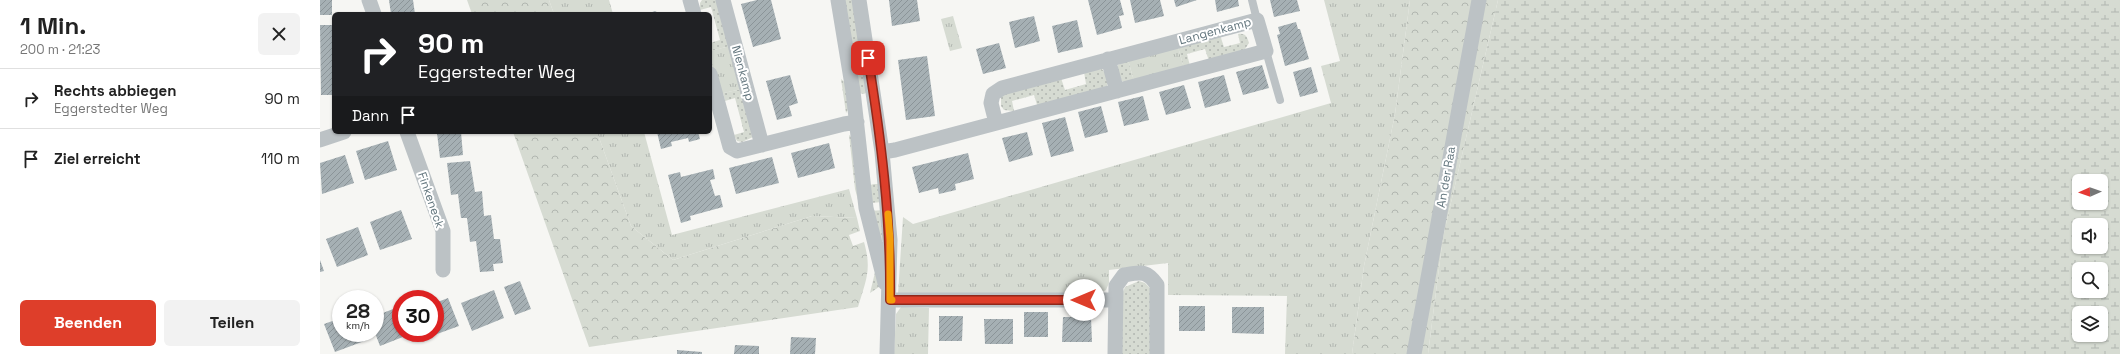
<!DOCTYPE html>
<html lang="de">
<meta charset="utf-8">
<style>
:root{--surface:#fff;--page:#f2f2f2;--text:#222;--muted:#767676;--line:#e0e0e0;--accent:#de3e2a}
body{margin:0;font-family:"Space Grotesk",sans-serif;background:var(--page);color:var(--text);height:100vh;display:flex;flex-direction:column;font-size:15px;white-space:nowrap}
*{box-sizing:border-box;margin:0}
p{font-size:13px;color:var(--muted)}
.icon{flex:none;width:22px;height:22px;fill:none;stroke:currentColor;stroke-width:2;stroke-linecap:round;stroke-linejoin:round}
.map{position:relative;flex:1;overflow:hidden}
.side{display:flex;flex-direction:column;background:var(--surface);width:320px}
.side>*{flex:none}
.hud{position:absolute;left:12px;top:12px;width:380px;height:122px;border-radius:6px;box-shadow:0 1px 3px #0004;background:#202124;color:#fff;overflow:hidden}
.needle{width:26px;rotate:268deg}
.tools{position:absolute;left:1752px;top:174px;display:grid;gap:8px}
.tools a{display:grid;place-items:center;width:36px;height:36px;border-radius:6px;background:var(--surface);box-shadow:0 1px 3px #0004;font-size:20px}
.speed{position:absolute;left:12px;top:290px;display:flex;gap:8px;font-size:20px;font-weight:700;text-align:center}
.speed>*{display:grid;place-content:center;width:52px;height:52px;border-radius:50%;background:var(--surface);box-shadow:0 1px 3px #0004;line-height:1}
.speed small{font-size:10px;font-weight:400}
.speed .limit{border:6px solid #d22;background:#fff;color:#111}
.pin{position:absolute;display:grid;place-items:center;width:34px;height:34px;color:#fff;margin:-17px;border-radius:8px;box-shadow:0 2px 6px #0006}
.me{position:absolute;width:44px;margin:-22px;rotate:270deg;stroke-linejoin:round;filter:drop-shadow(0 0 3px #0008)}
.turn{display:flex;align-items:center;gap:14px;height:84px;padding:0 20px;font-size:18px}
.turn .icon{width:52px;height:52px;stroke-width:2.5}
.turn b{display:block;font-size:28px;line-height:34px}
.then{display:flex;align-items:center;height:38px;padding:0 20px;background:#0003;gap:8px;font-size:15px}
.round{display:grid;place-items:center;flex:none;width:42px;height:42px;border-radius:6px;background:var(--page)}
.headline{display:flex;align-items:center;justify-content:space-between;height:68px;padding:0 20px}
h1{font-size:24px;font-weight:700;line-height:30px}
.button{display:flex;gap:8px;margin-top:auto;padding:8px 20px}
.button a{flex:1;height:46px;border-radius:6px;background:var(--accent);color:#fff;font-size:16px;font-weight:700;line-height:46px;text-align:center}
.button a+a{background:var(--page);color:var(--text)}
ul{padding:0;list-style:none}
li{display:flex;align-items:center;gap:12px;height:60px;padding:0 20px;border-top:1px solid var(--line)}
li div{flex:1}
li b{display:block;font-size:15px}
li em{font-style:normal}
main{display:flex;flex:1;min-height:0}
.map>svg:first-child{display:block}
.grass{fill:url(#grass-dots)}
.forest{fill:url(#forest-crowns)}
.wetland{fill:url(#wetland-marsh);fill-rule:evenodd}
.park{fill:url(#park-tufts)}
.building{fill:url(#building-hatch)}
.lines{fill:none;stroke-linecap:round;stroke-linejoin:round}
.service{stroke:#bcc2c5;stroke-width:8}
.minor{stroke:#bcc2c5;stroke-width:15}
.route-casing{stroke:#90281b;stroke-width:10}
.route{stroke:#de3e2a;stroke-width:7}
.slow{stroke:#f59e0b;stroke-width:7}
.labels{text-anchor:middle;dominant-baseline:central;stroke-width:4;stroke-linejoin:round;paint-order:stroke}
.street-label{font-size:12px;fill:#62757d;stroke:#fff}
</style>
<main>
<section class="side">
<div class="headline"><div><h1>1 Min.</h1><p>200 m · 21:23</p></div><a class="round"><svg class="icon" aria-label="close" viewBox="0 0 24 24"><path d="M6 6l12 12M18 6L6 18"/></svg></a></div>
<ul>
<li><svg class="icon" aria-label="right" viewBox="0 0 24 24"><path d="M7 20v-9h11M14 6l5 5-5 5"/></svg><div><b>Rechts abbiegen</b><p>Eggerstedter Weg</p></div><em>90 m</em></li>
<li><svg class="icon" aria-label="arrive" viewBox="0 0 24 24"><path d="M6 21V4h12l-3 4 3 4H6"/></svg><div><b>Ziel erreicht</b></div><em>110 m</em></li>
</ul>
<div class="button"><a>Beenden</a><a>Teilen</a></div>
</section>
<div class="map">
<svg width="1800" height="354" viewBox="0 0 1800 354">
<defs>
<pattern id="grass-dots" width="8" height="8" patternUnits="userSpaceOnUse"><rect width="8" height="8" fill="#d6dbd2"/><path d="M2 2h.1M6 6h.1" fill="none" stroke="#b1b6b0" stroke-width="1.8" stroke-linecap="round"/></pattern>
<pattern id="forest-crowns" width="20" height="18" patternUnits="userSpaceOnUse"><rect width="20" height="18" fill="#d6dbd2"/><path d="M2 6a3 3 0 1 1 6 0M12 15a3 3 0 1 1 6 0" fill="none" stroke="#b1b6b0"/></pattern>
<pattern id="wetland-marsh" width="20" height="14" patternUnits="userSpaceOnUse"><rect width="20" height="14" fill="#d6dbd2"/><path d="M1 5h8M5 5V1M11 12h8M15 12V8" fill="none" stroke="#b1b6b0"/></pattern>
<pattern id="park-tufts" width="24" height="20" patternUnits="userSpaceOnUse"><rect width="24" height="20" fill="#d6dbd2"/><path d="M3 7l-1-3M5 7V3M7 7l1-3M15 17l-1-3M17 17v-4M19 17l1-3" fill="none" stroke="#b1b6b0"/></pattern>
<pattern id="building-hatch" width="6" height="6" patternUnits="userSpaceOnUse"><rect width="6" height="6" fill="#a6b0b4"/><path d="M-1 1l2-2M0 6l6-6M5 7l2-2" fill="none" stroke="#8b9498"/></pattern>
</defs>
<rect width="100%" height="100%" fill="#f6f6f3"/>
<!-- grass -->
<path class="grass" d="M 382,0 L 397,0 L 410,46 L 391,51 L 390,43 L 400,40 L 391,7 L 380,10 L 380,3 Z
M 522,0 L 536,0 L 548,91 L 544,94 L 540,93 Z
M 918,34 C 925,33 927,36 929,43 L 923,52 L 889,61 L 885,49 L 867,54 L 870,66 L 864,68 L 858,47 L 900,35 L 904,47 L 920,43 Z
M 808,60 L 814,81 L 806,83 L 802,81 L 797,71 L 798,65 Z
M 782,69 C 787,75 789,79 787,86 L 718,108 L 714,95 L 692,101 L 694,111 L 684,110 L 681,106 L 681,96 L 685,93 L 741,78 L 745,90 L 766,84 L 764,72 Z
M 521,79 L 527,84 L 530,107 L 526,113 Z
M 422,89 L 433,137 L 422,142 L 417,141 L 414,135 L 424,132 L 415,98 L 405,101 L 403,93 Z
M 529,135 L 535,140 L 539,204 L 535,189 Z
M 554,184 L 559,184 L 563,202 L 550,203 L 550,185 Z
M 564,210 L 564,241 L 561,241 L 550,211 Z
M 557,264 L 562,285 L 550,293 Z
M 819,281 L 825,283 L 830,288 L 831,354 L 801,354 L 802,294 L 805,287 Z"/>
<!-- forest -->
<path class="forest" d="M 147,0 L 229,0 L 234,14 L 152,14 Z
M 1090,0 L 1178,0 L 1123,237 L 1108,354 L 1032,354 L 1044,266 L 1075,114 Z
M 193,132 L 277,132 L 311,226 L 353,260 L 492,216 L 537,218 L 540,231 L 529,235 L 533,246 L 544,242 C 552,270 546,280 538,307 L 269,347 Z"/>
<!-- wetland -->
<path class="wetland" d="M 1178,0 L 1800,0 L 1800,354 L 1108,354 L 1123,237 ZM 1759,181 L 1781,181 L 1781,203 L 1759,203 ZM 1759,225 L 1781,225 L 1781,247 L 1759,247 ZM 1759,269 L 1781,269 L 1781,291 L 1759,291 ZM 1759,313 L 1781,313 L 1781,335 L 1759,335 Z"/>
<!-- park -->
<path class="park" d="M 229,0 L 289,0 L 293,14 L 234,14 Z
M 1004,0 L 1090,0 L 1075,114 L 1044,266 L 1032,354 L 965,354 L 967,296 L 848,295 L 848,263 L 789,270 L 789,283 L 786,290 L 778,294 L 578,294 L 583,217 L 593,224 L 1011,103 L 1001,66 L 1020,61 Z
M 633,16 L 642,48 L 630,51 L 621,19 Z
M 410,46 L 422,89 L 399,94 L 390,60 L 390,51 Z
M 858,47 L 864,68 L 814,81 L 808,60 Z
M 277,132 L 324,132 L 352,235 L 529,189 L 537,218 L 492,216 L 353,260 L 311,226 Z
M 581,307 L 609,308 L 608,354 L 574,354 L 576,314 Z"/>
<!-- building -->
<path class="building" d="M 0,0 L 12,0 L 12,15 L 0,15 Z
M 69,0 L 93,0 L 95,14 L 71,14 Z
M 437,0 L 451,0 L 461,39 L 433,47 L 421,4 Z
M 569,0 L 597,0 L 600,21 L 572,26 Z
M 768,0 L 800,0 L 804,15 L 799,16 L 802,28 L 777,35 Z
M 810,0 L 840,0 L 844,16 L 815,23 Z
M 854,0 L 877,0 L 856,7 Z
M 895,0 L 918,0 L 919,6 L 897,12 Z
M 950,0 L 977,0 L 980,11 L 954,17 Z
M 335,11 L 340,14 L 327,14 Z
M 714,16 L 720,41 L 695,48 L 689,22 Z
M 757,20 L 763,47 L 738,53 L 732,26 Z
M 976,22 L 978,29 L 980,29 L 989,59 L 965,66 L 957,35 L 960,34 L 958,27 Z
M 0,25 L 12,25 L 14,95 L 1,95 Z
M 679,43 L 686,68 L 663,74 L 656,49 Z
M 607,56 L 615,116 L 586,120 L 578,60 Z
M 942,65 L 949,88 L 923,95 L 916,72 Z
M 991,67 L 998,92 L 980,97 L 973,72 Z
M 470,75 L 478,103 L 469,106 L 472,116 L 457,120 L 446,81 Z
M 904,75 L 911,101 L 885,108 L 878,82 Z
M 864,85 L 871,108 L 846,115 L 839,92 Z
M 823,96 L 829,120 L 804,126 L 798,102 Z
M 781,106 L 788,132 L 765,138 L 758,112 Z
M 745,117 L 754,151 L 731,157 L 722,123 Z
M 110,132 L 141,132 L 143,155 L 120,158 L 117,133 L 110,134 Z
M 337,132 L 378,132 L 380,139 L 369,142 L 368,138 L 351,142 L 352,146 L 341,149 Z
M 707,132 L 713,155 L 689,162 L 682,138 Z
M 68,141 L 77,170 L 45,180 L 36,151 Z
M 509,143 L 515,168 L 478,178 L 471,153 Z
M 648,153 L 654,179 L 635,184 L 636,190 L 619,194 L 618,188 L 599,193 L 592,167 Z
M 25,155 L 34,183 L 2,194 L 0,163 Z
M 452,157 L 459,183 L 416,194 L 409,168 Z
M 150,161 L 155,192 L 162,191 L 164,216 L 171,215 L 174,239 L 180,239 L 183,263 L 173,264 L 174,271 L 160,272 L 156,241 L 150,242 L 147,218 L 141,218 L 138,194 L 131,195 L 127,163 Z
M 393,169 L 395,179 L 390,180 L 395,196 L 400,195 L 403,207 L 370,216 L 371,220 L 361,223 L 348,175 L 360,172 L 361,177 Z
M 81,210 L 92,239 L 60,250 L 50,222 Z
M 38,227 L 48,255 L 17,267 L 6,239 Z
M 0,260 L 4,271 L 0,272 Z
M 200,281 L 211,309 L 195,315 L 184,287 Z
M 174,290 L 184,318 L 152,331 L 141,303 Z
M 128,298 L 139,326 L 106,338 L 104,333 L 115,333 L 115,303 Z
M 81,306 L 81,333 L 93,333 L 60,346 L 55,333 L 55,316 Z
M 859,306 L 885,306 L 885,331 L 859,331 Z
M 912,307 L 944,307 L 944,334 L 912,333 Z
M 704,312 L 728,312 L 728,337 L 704,337 Z
M 619,316 L 643,316 L 642,341 L 619,341 Z
M 743,317 L 771,317 L 772,342 L 742,342 Z
M 21,318 L 21,333 L 44,333 L 47,340 L 15,352 L 4,324 Z
M 664,319 L 693,319 L 693,344 L 665,344 Z
M 471,337 L 496,338 L 495,354 L 470,354 Z
M 415,345 L 439,346 L 439,354 L 414,354 Z
M 357,350 L 382,352 L 382,354 L 357,354 Z"/>
<g class="lines">
<!-- service -->
<path class="service" d="M 932,0 L 937,20
M 946,51 L 960,100"/>
<!-- minor -->
<path class="minor" d="M 49,0 L 54,14
M 370,0 L 374,14
M 403,0 L 442,145
M 518,0 L 533,91 L 546,208 L 565,283
M 539,0 L 562,152 L 570,240 L 567,354
M 788,59 L 797,91
M 390,74 L 410,147 L 417,151 L 524,124 L 537,122
M 87,132 L 123,231 L 123,270
M 0,140 L 24,132
M 562,152 L 575,150 L 946,51 L 937,20 L 682,88 L 673,94 L 671,103 L 676,123
M 570,300 L 796,300
M 795,354 L 796,286 L 804,275 C 821,272 827,270 837,285 L 837,354
M 1094,354 L 1159,0"/>
</g>
<g class="lines">
<defs>
<path id="route" d="M 548,58 C 561,138 571,218 570,300 L 764,300"/>
</defs>
<!-- route casing -->
<use href="#route" class="route-casing"/>
<!-- route -->
<use href="#route" class="route"/>
<!-- slow -->
<path class="slow" d="M 568,214 L 570,240 L 570,300 L 572,300"/>
</g>
<g class="labels">
<!-- street labels -->
<g class="street-label">
<text transform="translate(895 31) rotate(-15)">Langenkamp</text>
<text transform="translate(423 73) rotate(75)">Nienkamp</text>
<text transform="translate(1126 177) rotate(-80)">An der Raa</text>
<text transform="translate(111 200) rotate(71)">Finkeneck</text>
</g>
</g>
</svg>
<div class="tools">
<a><svg class="needle" viewBox="-14 -14 28 28"><path d="M0-13l5 13h-10z" fill="#e53935"/><path d="M0 13l5-13h-10z" fill="#767676"/></svg></a>
<a><svg class="icon" aria-label="sound" viewBox="0 0 24 24"><path d="M4 9h4l5-4v14l-5-4H4zM17 9q2 3 0 6"/></svg></a>
<a><svg class="icon" aria-label="search" viewBox="0 0 24 24"><circle cx="10" cy="10" r="6"/><path d="M15 15l6 6"/></svg></a>
<a><svg class="icon" aria-label="layers" viewBox="0 0 24 24"><path d="M12 4l9 5-9 5-9-5zM3 14l9 5 9-5"/></svg></a>
</div>
<div class="speed"><div>28<small>km/h</small></div><div class="limit">30</div></div>
<div class="pin" style="left:548px;top:58px;background:#d93025"><svg class="icon" aria-label="arrive" viewBox="0 0 24 24"><path d="M6 21V4h12l-3 4 3 4H6"/></svg></div>
<svg class="me" style="left:764px;top:300px" viewBox="-20 -20 40 40"><circle r="19" fill="#fff"/><path d="M0-13L10 11 0 6-10 11z" fill="#de3e2a"/></svg>
<div class="hud">
<div class="turn"><svg class="icon" aria-label="right" viewBox="0 0 24 24"><path d="M7 20v-9h11M14 6l5 5-5 5"/></svg><div><b>90 m</b>Eggerstedter Weg</div></div>
<div class="then">Dann<svg class="icon" aria-label="arrive" viewBox="0 0 24 24"><path d="M6 21V4h12l-3 4 3 4H6"/></svg></div>
</div>
</div>
</main>
